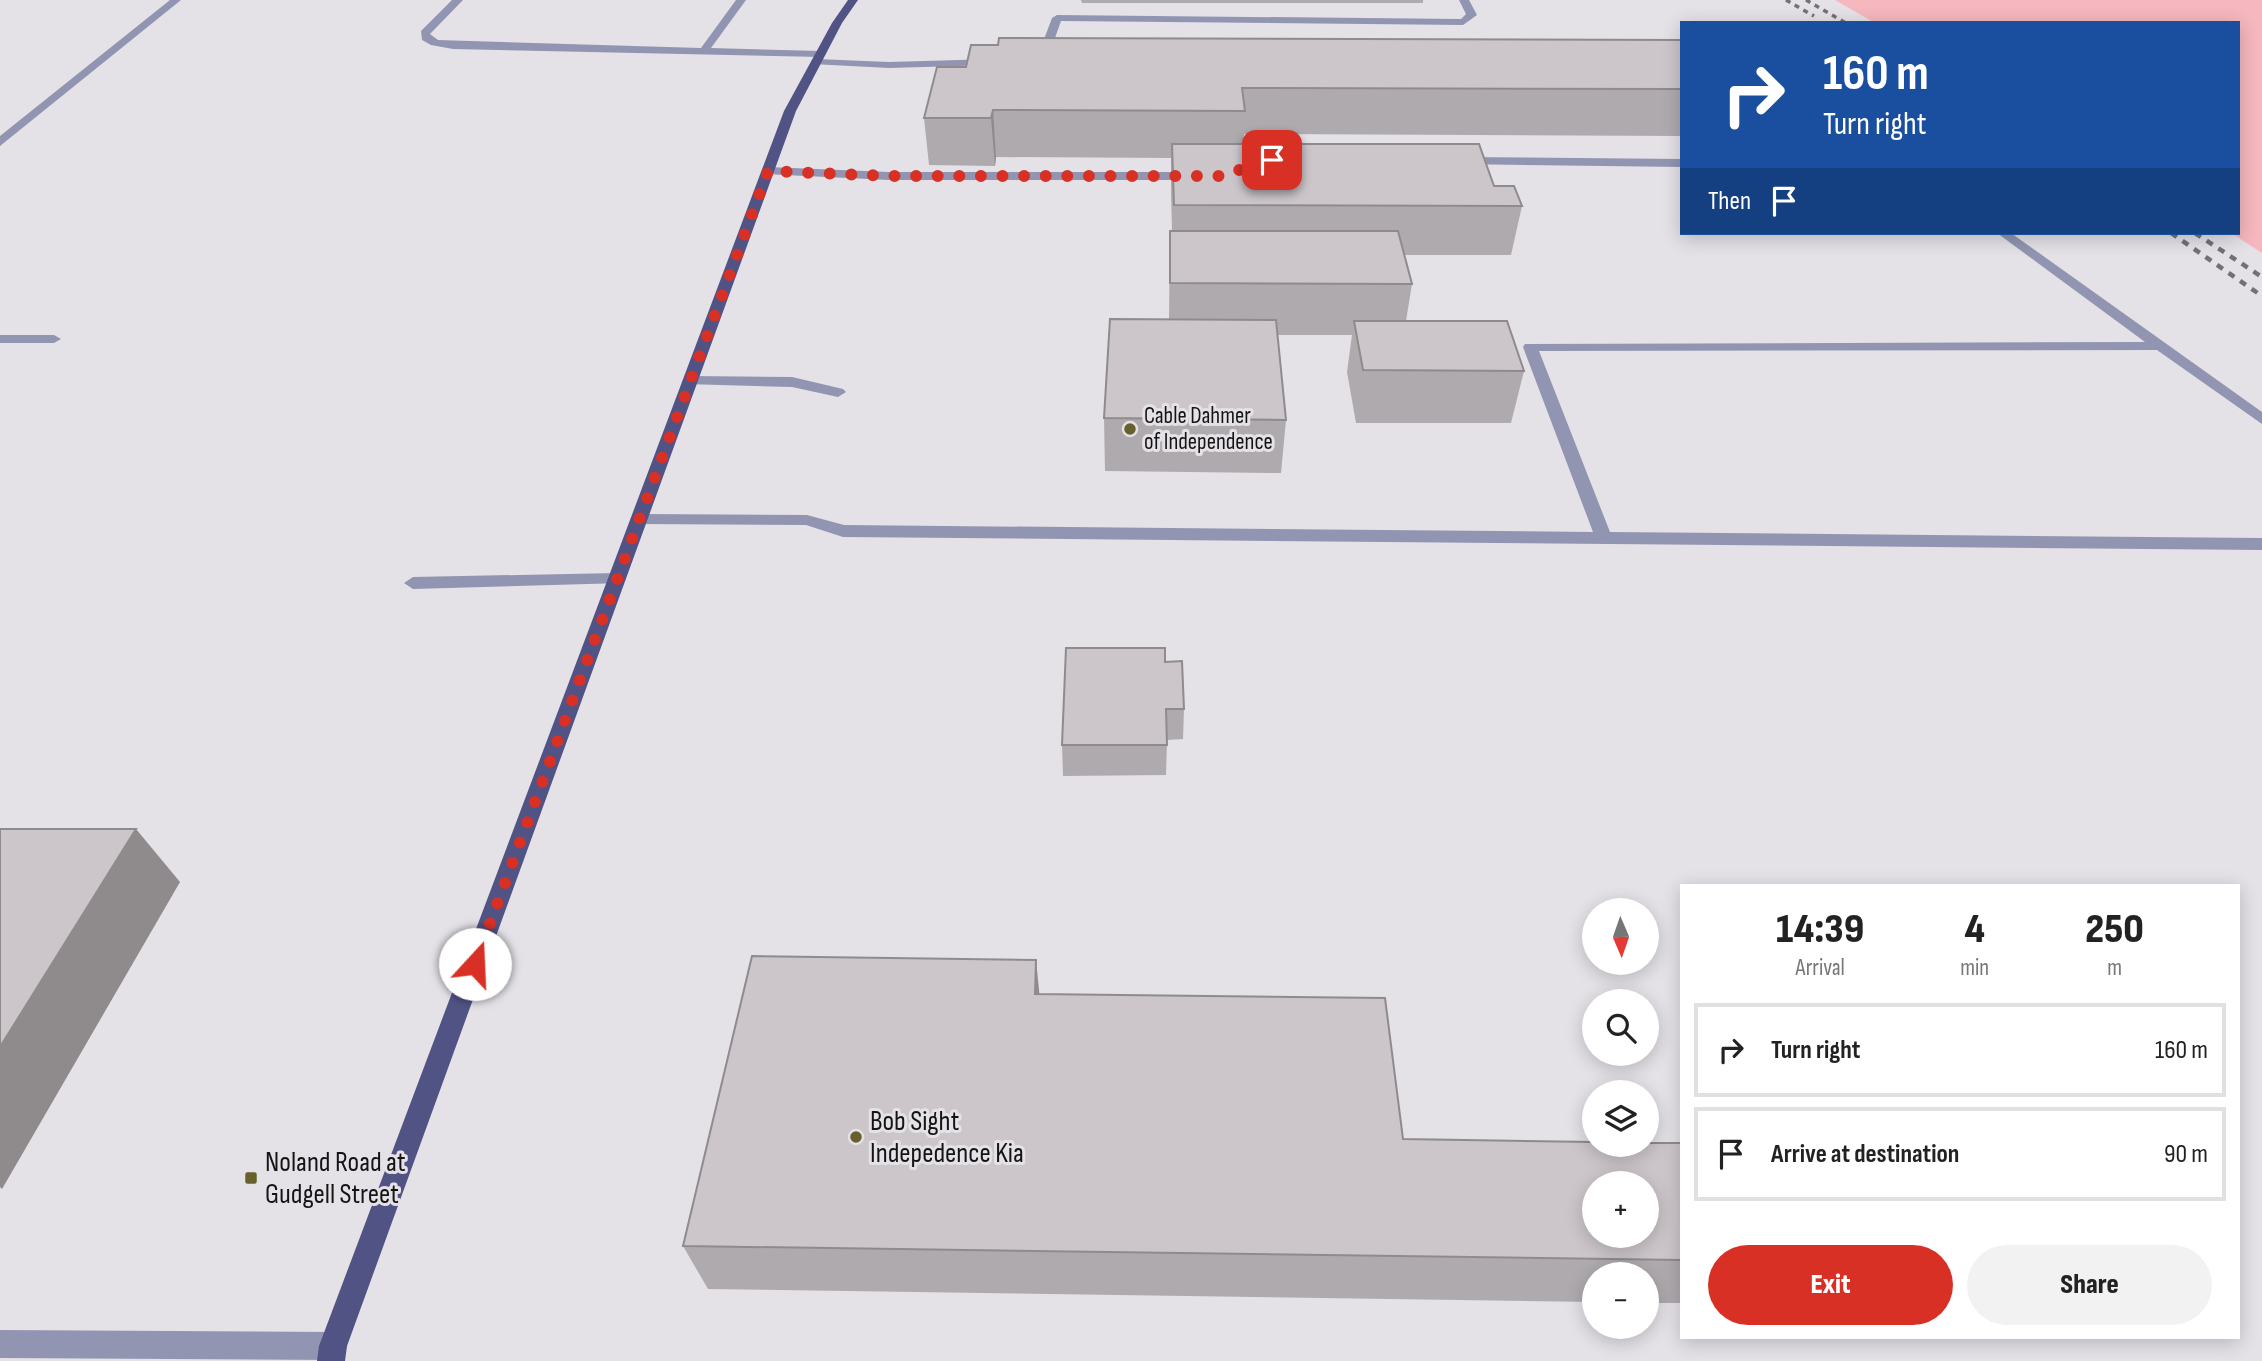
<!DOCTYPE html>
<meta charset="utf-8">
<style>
:root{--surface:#fff;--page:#f2f2f2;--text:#222;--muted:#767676;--line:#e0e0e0;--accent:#d93025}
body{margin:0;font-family:"Sofia Sans Condensed",sans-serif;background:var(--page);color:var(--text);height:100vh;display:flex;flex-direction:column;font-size:26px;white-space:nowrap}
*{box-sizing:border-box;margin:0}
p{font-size:23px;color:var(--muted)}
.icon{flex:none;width:38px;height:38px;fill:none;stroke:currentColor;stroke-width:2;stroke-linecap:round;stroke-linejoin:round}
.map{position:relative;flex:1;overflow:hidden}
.drawer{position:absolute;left:1680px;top:884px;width:560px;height:455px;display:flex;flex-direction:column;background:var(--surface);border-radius:0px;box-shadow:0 4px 18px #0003}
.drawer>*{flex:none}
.hud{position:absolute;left:1680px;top:21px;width:560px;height:214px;border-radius:0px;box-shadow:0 4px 18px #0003;background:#1a4fa0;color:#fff;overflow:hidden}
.needle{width:46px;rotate:178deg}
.tools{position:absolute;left:1582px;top:898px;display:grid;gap:14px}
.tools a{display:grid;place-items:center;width:77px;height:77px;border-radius:50%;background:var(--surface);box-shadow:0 4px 18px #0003;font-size:35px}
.pin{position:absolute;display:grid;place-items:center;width:60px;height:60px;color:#fff;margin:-30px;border-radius:14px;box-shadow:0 4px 10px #0006}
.me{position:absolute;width:77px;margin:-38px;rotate:20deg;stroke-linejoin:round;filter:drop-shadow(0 0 5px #0008)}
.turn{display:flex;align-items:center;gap:24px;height:147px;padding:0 28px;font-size:32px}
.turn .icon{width:91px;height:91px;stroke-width:2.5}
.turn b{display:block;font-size:49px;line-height:60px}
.then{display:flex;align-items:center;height:66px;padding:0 28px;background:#0003;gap:14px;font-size:26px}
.eta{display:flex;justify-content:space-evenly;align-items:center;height:119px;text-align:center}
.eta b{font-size:42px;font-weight:800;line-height:49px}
.button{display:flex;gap:14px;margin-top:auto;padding:14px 28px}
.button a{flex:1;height:80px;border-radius:42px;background:var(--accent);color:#fff;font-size:28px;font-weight:800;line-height:80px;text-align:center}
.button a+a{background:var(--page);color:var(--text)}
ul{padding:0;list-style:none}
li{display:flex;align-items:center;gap:21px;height:94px;margin:0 14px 10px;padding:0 14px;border:4px solid var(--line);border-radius:0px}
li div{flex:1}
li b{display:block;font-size:26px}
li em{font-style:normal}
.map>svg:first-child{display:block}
.green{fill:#f6b7be}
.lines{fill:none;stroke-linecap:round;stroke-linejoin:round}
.service{fill:#9295b1;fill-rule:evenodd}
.minor{fill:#9295b1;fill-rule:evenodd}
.tertiary{fill:#9295b1;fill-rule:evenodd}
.primary{fill:#515384;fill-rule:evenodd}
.rail-far1{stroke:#727174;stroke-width:3.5;stroke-dasharray:5 5;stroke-linecap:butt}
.rail{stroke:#727174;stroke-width:4.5;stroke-dasharray:7 7;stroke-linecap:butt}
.wall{fill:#afaaae}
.shaded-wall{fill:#8f8b8d}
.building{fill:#ccc6ca;stroke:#8f8b8d;stroke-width:2;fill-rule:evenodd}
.route{stroke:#d93025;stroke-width:12;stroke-dasharray:0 21.6}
.poi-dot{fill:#67602c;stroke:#e4e1e7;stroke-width:2.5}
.labels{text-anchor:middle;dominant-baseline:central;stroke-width:6;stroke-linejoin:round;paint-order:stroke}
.poi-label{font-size:23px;fill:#151415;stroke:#e4e1e7;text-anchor:start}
.near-poi-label{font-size:28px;fill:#151415;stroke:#e4e1e7;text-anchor:start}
</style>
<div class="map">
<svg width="2262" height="1361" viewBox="0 0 2262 1361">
<rect width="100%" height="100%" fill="#e4e1e7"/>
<!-- green -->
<path class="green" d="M 1835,0 L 2262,0 L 2262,253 L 2231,233 L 2238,233 L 2238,23 L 1875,23 Z"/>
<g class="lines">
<!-- service -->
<path class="service" d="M 452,0 L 463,0 L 430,34 L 438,40 L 701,48 L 736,0 L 746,0 L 711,48 L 821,51 L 826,54 L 821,57 L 453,49 L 431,45 L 422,40 L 421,31 Z
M 1459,0 L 1469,0 L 1477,15 L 1463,25 L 1061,21 L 1049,55 L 1037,57 L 1032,54 L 1040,50 L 1052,18 L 1057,15 L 1461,19 L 1466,14 Z
M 816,59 L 889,62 L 994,59 L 1000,62 L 994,65 L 889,68 L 812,64 L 812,60 Z
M 1460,157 L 1682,159 L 1682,167 L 1456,164 L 1454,161 Z
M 768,167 L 889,172 L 1198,172 L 1204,176 L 1198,180 L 889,180 L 764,174 L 764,168 Z
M 1997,233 L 2011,233 L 2262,412 L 2262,424 L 2157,350 L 1539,351 L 1610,532 L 2262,538 L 2262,550 L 843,537 L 806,525 L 639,524 L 630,519 L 639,514 L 807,515 L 844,525 L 1593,532 L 1523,347 L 1525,344 L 2145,342 Z
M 690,376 L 792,377 L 843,389 L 846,392 L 838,397 L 792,387 L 685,384 L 682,381 Z
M 617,573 L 626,579 L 623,583 L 413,589 L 404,583 L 413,577 Z"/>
<!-- minor -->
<path class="minor" d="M 170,0 L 181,0 L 0,146 L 0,136 Z
M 0,335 L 54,335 L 61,339 L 54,343 L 0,343 Z"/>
<!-- tertiary -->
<path class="tertiary" d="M 0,1330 L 333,1332 L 343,1336 L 347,1346 L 343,1356 L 333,1360 L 0,1358 Z"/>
<!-- primary -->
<path class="primary" d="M 848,0 L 858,0 L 842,23 L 796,111 L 347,1346 L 345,1361 L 317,1361 L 319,1346 L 784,111 L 832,23 Z"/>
<!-- rail-far1 -->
<path class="rail-far1" d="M 1786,0 L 1814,16
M 1806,0 L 1846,23"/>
<!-- rail -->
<path class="rail" d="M 2171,233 L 2262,296
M 2195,233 L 2262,277"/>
</g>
<!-- wall -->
<path class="wall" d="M 1081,0 L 1423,0 L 1423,3 L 1082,3 Z
M 1682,40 L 1682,136 L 1244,134 L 1243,144 L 1494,186 L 1522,206 L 1511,255 L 1404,255 L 1412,284 L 1406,321 L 1524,371 L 1511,423 L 1356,423 L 1347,372 L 1352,335 L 1277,335 L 1286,420 L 1281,473 L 1105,471 L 1104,418 L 1169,319 L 1170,231 L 1172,231 L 1171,192 L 1171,158 L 996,157 L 995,166 L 929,165 L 924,118 L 966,67 Z
M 1165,662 L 1184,709 L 1183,739 L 1167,740 L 1166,775 L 1063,776 L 1062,745 Z
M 1040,994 L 1403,1139 L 1682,1143 L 1682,1303 L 1647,1303 L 1647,1274 L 1594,1274 L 1594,1302 L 708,1289 L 683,1246 Z"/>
<!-- shaded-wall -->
<path class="shaded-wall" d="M 993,110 L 996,157 L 995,166 L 991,118 Z
M 136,829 L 180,882 L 2,1189 L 0,1187 L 0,1047 Z
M 1036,960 L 1041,1010 L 1035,994 Z"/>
<!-- building -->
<path class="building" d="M 999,38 L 1682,40 L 1682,89 L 1242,88 L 1245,111 L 993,110 L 991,118 L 924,118 L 937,67 L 966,67 L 971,45 L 998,45 Z
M 1172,144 L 1479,144 L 1494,186 L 1514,186 L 1522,206 L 1174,205 Z
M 1170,231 L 1398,231 L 1412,284 L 1170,283 Z
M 1110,319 L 1276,320 L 1286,420 L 1104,418 Z
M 1354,321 L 1507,321 L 1524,371 L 1363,370 Z
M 1066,648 L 1165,648 L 1165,662 L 1182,661 L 1184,709 L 1166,709 L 1167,745 L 1062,745 Z
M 0,829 L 136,829 L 0,1047 Z
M 752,956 L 1036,960 L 1035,994 L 1385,998 L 1403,1139 L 1594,1142 L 1594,1144 L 1647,1144 L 1647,1143 L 1682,1143 L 1682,1260 L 683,1246 ZM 1594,1183 L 1647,1183 L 1647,1236 L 1594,1236 Z"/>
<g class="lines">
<!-- route -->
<path class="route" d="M 475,964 L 768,171 L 889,176 L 1220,176 L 1272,160"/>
</g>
<!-- markers -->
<g class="poi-dot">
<circle cx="1130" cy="429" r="7"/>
<circle cx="856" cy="1137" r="7"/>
<rect x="244" y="1171" width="14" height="14" rx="3.5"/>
</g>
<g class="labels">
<!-- poi labels -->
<g class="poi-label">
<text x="1144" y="416">Cable Dahmer<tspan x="1144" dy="26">of Independence</tspan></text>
</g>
<!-- near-poi labels -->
<g class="near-poi-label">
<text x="870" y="1121">Bob Sight<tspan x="870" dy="32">Indepedence Kia</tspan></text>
<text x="265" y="1162">Noland Road at<tspan x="265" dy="32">Gudgell Street</tspan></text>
</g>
</g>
</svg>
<div class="tools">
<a><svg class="needle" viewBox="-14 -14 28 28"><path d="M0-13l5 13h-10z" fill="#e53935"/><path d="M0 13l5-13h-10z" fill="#767676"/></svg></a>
<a><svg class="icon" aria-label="search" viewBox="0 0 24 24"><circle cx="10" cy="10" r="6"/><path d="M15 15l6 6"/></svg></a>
<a><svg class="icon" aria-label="layers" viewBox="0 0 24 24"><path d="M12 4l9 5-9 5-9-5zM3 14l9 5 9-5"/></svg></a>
<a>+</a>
<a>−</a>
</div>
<div class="pin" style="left:1272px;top:160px;background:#d93025"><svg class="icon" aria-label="arrive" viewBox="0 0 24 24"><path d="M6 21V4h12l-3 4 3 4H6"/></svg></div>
<svg class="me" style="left:475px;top:964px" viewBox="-20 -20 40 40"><circle r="19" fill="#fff"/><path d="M0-13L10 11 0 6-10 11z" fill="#d93025"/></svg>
<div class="hud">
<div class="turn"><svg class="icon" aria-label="right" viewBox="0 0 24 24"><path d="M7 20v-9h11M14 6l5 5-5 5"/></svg><div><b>160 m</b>Turn right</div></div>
<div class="then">Then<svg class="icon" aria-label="arrive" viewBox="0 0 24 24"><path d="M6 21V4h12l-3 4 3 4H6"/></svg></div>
</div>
<section class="drawer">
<div class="eta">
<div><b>14:39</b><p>Arrival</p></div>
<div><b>4</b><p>min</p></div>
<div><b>250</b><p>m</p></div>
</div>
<ul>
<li><svg class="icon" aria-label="right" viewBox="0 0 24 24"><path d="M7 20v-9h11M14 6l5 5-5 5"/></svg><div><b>Turn right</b></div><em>160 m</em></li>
<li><svg class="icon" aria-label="arrive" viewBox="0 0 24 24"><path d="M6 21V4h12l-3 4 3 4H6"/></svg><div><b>Arrive at destination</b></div><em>90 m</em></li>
</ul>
<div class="button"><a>Exit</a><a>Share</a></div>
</section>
</div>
